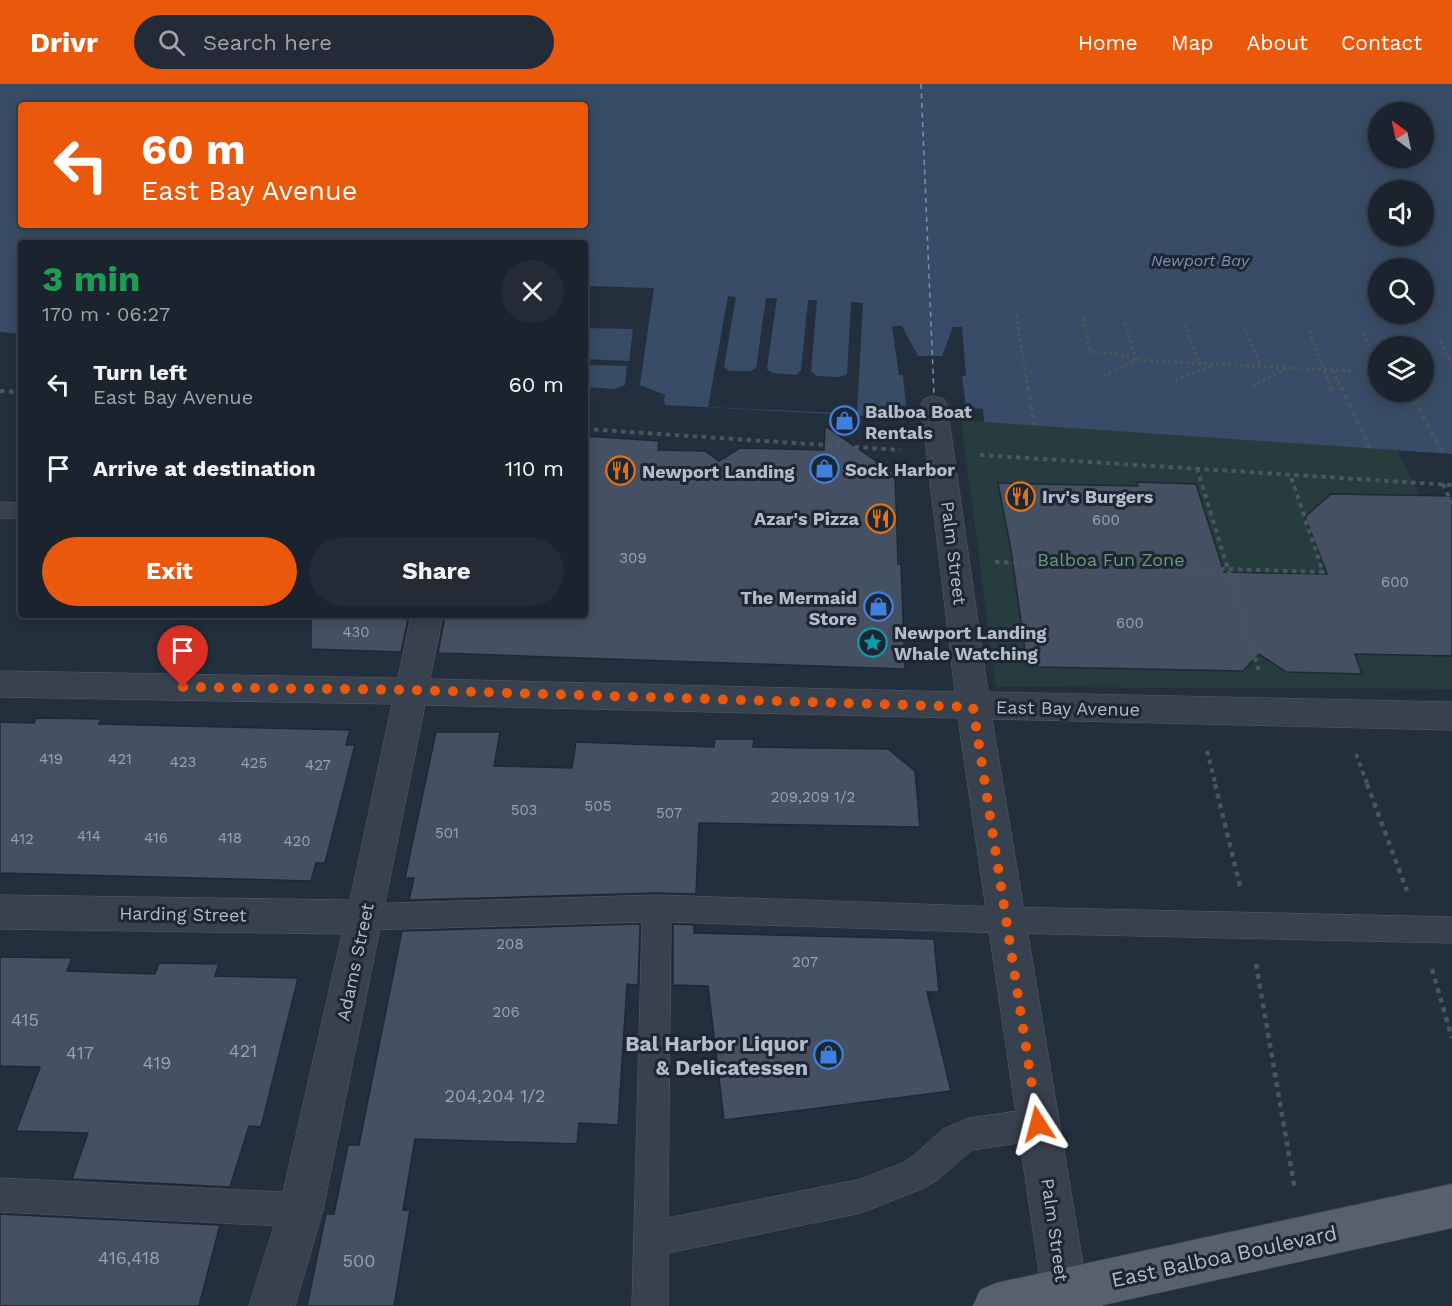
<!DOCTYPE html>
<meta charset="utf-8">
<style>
:root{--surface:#1b232e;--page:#242b36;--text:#f1f3f6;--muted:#a0a4aa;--line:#39404a;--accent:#ea580c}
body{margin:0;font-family:"Work Sans",sans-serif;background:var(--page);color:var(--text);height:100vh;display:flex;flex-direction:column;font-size:22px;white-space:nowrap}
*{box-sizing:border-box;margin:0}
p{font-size:20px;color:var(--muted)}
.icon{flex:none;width:33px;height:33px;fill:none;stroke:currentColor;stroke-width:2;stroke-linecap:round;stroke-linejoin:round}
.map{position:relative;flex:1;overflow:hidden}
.drawer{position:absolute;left:18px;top:156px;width:570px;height:378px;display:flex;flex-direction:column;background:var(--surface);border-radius:6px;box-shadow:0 3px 15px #0003,0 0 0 2px var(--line)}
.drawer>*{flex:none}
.top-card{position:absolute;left:18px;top:18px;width:570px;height:126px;border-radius:6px;box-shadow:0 3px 15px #0003,0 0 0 2px var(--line);background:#ea580c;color:#fff;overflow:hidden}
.needle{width:39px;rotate:327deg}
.tools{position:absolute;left:1368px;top:18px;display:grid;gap:12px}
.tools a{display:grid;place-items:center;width:66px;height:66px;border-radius:50%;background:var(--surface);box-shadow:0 3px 15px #0003,0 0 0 2px var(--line);font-size:30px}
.pin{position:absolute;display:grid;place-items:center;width:51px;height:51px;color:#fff;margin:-62px -26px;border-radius:50% 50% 50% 0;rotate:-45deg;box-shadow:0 0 6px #0007}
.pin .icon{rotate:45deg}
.me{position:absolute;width:66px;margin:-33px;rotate:351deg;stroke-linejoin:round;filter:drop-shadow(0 0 4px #0008)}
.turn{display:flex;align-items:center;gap:21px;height:126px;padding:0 24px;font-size:27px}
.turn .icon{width:78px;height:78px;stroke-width:2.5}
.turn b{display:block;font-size:42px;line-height:51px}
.round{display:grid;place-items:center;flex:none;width:63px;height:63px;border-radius:32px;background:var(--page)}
.overview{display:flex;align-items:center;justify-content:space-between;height:102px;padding:0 24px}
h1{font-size:36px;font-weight:700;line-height:45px;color:#1e9e55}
.button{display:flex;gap:12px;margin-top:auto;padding:12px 24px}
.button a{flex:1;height:69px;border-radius:36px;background:var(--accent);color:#fff;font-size:24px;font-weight:700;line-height:69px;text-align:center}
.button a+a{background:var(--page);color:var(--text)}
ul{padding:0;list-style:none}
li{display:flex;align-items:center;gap:18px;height:84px;padding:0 24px}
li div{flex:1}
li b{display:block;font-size:22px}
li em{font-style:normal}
header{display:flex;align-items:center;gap:36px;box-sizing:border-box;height:84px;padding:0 30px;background:var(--accent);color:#fff}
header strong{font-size:28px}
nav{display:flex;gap:33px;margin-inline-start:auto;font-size:21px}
.search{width:420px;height:54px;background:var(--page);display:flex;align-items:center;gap:15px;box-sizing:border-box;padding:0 21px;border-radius:33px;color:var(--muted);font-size:22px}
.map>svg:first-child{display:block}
.green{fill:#263c3f}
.water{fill:#394c67;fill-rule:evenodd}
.pier{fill:#242f3e}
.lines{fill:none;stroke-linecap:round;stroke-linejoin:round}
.ferry{stroke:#7c92b1;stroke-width:1.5;stroke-dasharray:5 4.5;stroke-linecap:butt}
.building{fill:#455162;stroke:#1f2835;stroke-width:1.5}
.lane-casing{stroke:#565f6c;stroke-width:1}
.street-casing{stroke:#565f6c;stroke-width:1}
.primary-casing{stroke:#414a57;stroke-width:1}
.path-far2{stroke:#44595c;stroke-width:3;stroke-dasharray:3 3;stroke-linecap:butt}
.path-far1{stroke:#44595c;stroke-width:4;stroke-dasharray:4.5 4.5;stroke-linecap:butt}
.path{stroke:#44595c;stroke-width:4.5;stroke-dasharray:5 5;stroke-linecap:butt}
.lane{fill:#38414e;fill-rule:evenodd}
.street{fill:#38414e;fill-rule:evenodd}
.primary{fill:#56606e;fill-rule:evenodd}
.route{stroke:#ea580c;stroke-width:10;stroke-dasharray:0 18}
.labels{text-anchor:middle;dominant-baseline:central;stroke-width:6;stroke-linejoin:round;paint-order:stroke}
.number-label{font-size:15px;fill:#98a1af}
.far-water-label{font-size:16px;font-style:italic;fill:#7c92b1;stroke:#1d2633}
.poi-label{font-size:18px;font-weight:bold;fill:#b4bcc9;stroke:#1d2633;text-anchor:start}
.street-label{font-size:18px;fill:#b4bcc9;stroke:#1d2633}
.park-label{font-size:18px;fill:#6b9a76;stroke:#1d2633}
.near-number-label{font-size:18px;fill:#98a1af}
.near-poi-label{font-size:21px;font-weight:bold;fill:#b4bcc9;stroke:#1d2633;text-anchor:end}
.near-street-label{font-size:21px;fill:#b4bcc9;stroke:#1d2633}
</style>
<header>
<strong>Drivr</strong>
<div class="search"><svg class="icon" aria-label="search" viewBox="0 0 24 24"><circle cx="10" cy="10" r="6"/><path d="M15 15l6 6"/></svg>Search here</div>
<nav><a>Home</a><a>Map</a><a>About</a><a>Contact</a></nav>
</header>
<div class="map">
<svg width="1452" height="1222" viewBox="0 0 1452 1222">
<rect width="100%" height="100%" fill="#242f3e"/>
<!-- green -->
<path class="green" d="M 961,336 L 1397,366 L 1452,479 L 1452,605 L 996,603 Z"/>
<!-- water -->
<path class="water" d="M 0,0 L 1452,0 L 1452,370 L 984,338 L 983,325 L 934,321 L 891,322 L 891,333 L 665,321 L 664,313 L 585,308 L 585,159 L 21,159 L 21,250 L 0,248 ZM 21,21 L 585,21 L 585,141 L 21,141 ZM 1378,28 L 1424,28 L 1424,74 L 1378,74 ZM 1378,106 L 1424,106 L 1424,152 L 1378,152 ZM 1378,184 L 1424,184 L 1424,230 L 1378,230 ZM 1378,262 L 1424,262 L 1424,308 L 1378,308 Z"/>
<!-- pier -->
<path class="pier" d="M 585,202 L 654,204 L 640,301 L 665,311 L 665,313 L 585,308 L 585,303 L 615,305 L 625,301 L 627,282 L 585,281 L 585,275 L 629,277 L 633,245 L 585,244 Z
M 728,212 L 736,213 L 724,283 L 730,287 L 750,287 L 756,284 L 766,214 L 777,214 L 767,285 L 773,289 L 796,291 L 801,286 L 808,216 L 817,216 L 811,287 L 817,292 L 840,293 L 847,290 L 851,218 L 863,219 L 857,330 L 708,323 Z
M 892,242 L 902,242 L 918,272 L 942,272 L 953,243 L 962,243 L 966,292 L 962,292 L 966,324 L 934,321 L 906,323 L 903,291 L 899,291 Z"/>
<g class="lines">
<!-- ferry -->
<path class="ferry" d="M 921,0 L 934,311"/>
</g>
<!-- building -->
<path class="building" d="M 825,342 L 895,390 L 898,480 L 901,480 L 905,585 L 438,569 L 445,531 L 585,531 L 585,352 L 659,357 L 658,366 L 705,367 L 719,377 L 740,364 L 824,366 Z
M 1136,398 L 1196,400 L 1224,488 L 1327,490 L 1305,433 L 1331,410 L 1452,412 L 1452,572 L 1355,570 L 1362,590 L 1286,588 L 1259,570 L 1243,587 L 1039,583 L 1026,573 L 1011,466 L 998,399 L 1138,402 Z
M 311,531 L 409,531 L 401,568 L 311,565 Z
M 36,634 L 101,635 L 99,640 L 350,646 L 346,661 L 355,661 L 325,779 L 316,779 L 311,797 L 0,789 L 0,638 L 34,639 Z
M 436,648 L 500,648 L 494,682 L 572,684 L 576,658 L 714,663 L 715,655 L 754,655 L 753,663 L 888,665 L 915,687 L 920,743 L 699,739 L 696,810 L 657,809 L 409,816 L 414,794 L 405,794 Z
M 640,840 L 638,901 L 627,900 L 618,1041 L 579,1039 L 577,1060 L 415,1055 L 403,1126 L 410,1126 L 394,1222 L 307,1222 L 326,1130 L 334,1130 L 348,1061 L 359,1061 L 402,847 Z
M 673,840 L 694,841 L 694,849 L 934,855 L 939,908 L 927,908 L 951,1007 L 724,1036 L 708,902 L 673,901 Z
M 0,873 L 72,874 L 67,887 L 155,890 L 159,879 L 219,880 L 215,892 L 298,894 L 261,1043 L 249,1042 L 230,1103 L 72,1095 L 88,1049 L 16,1047 L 40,983 L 0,982 Z
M 0,1130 L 220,1141 L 199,1222 L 0,1222 Z"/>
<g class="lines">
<defs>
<path id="lane" d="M 0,418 L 21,419 L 21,435 L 0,434 Z
M 657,811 L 1005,823 L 1452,833 L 1452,859 L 1005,849 L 671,838 L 668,1134 L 861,1095 L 902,1079 L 912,1073 L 943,1045 L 969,1034 L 1038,1024 L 1049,1029 L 1054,1040 L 1049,1051 L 1038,1056 L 972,1066 L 936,1097 L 924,1104 L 861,1129 L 668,1169 L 668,1222 L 632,1222 L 642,838 L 365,846 L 355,842 L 350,833 L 355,824 L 365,820 Z
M 0,1094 L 301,1109 L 313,1114 L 318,1126 L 313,1138 L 301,1143 L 0,1128 Z"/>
<path id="street" d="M 934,312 L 944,315 L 947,321 L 988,608 L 1452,618 L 1452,646 L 992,635 L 1090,1222 L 1044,1222 L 958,634 L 425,621 L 323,1126 L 295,1222 L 249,1222 L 279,1126 L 342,850 L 0,845 L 0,811 L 350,816 L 392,620 L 0,613 L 0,587 L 398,594 L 411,531 L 443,531 L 430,595 L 955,608 L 921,321 L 924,315 Z"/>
<path id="primary" d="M 1452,1100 L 1452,1144 L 1099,1222 L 973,1222 L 980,1206 L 996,1199 Z"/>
</defs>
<!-- lane casing -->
<use href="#lane" class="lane-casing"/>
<!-- street casing -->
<use href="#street" class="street-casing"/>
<!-- primary casing -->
<use href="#primary" class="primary-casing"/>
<!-- path-far2 -->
<path class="path-far2" d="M 1016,231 L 1028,304
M 1083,234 L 1090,268 L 1120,270 L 1136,276 L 1352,287
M 1185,240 L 1199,279
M 1245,243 L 1261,283
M 1309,247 L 1331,304
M 1363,249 L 1378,283
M 1440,257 L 1452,281
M 1333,287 L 1341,304
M 1103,292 L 1136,276 L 1124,236
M 1175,296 L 1213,281
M 1252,302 L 1286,285"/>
<!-- path-far1 -->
<path class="path-far1" d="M 1028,303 L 1034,341
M 1330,303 L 1332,307
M 1341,303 L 1370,364
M 0,307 L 21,308
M 1410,308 L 1443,369
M 585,345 L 900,366
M 980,371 L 1452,401
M 1197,384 L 1259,587
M 1443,400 L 1452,420
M 995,478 L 1323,488 L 1290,390
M 1207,667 L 1216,702
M 1356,670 L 1368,702"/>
<!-- path -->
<path class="path" d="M 1215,700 L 1240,802
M 1367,700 L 1407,807
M 1256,880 L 1295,1106
M 1432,885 L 1452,954"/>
<!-- lane -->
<use href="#lane" class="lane"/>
<!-- street -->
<use href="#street" class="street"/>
<!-- primary -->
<use href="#primary" class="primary"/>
</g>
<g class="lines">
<!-- route -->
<path class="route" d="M 183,603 L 412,606 L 973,623 L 1038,1040"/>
</g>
<!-- icons -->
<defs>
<symbol id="shop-ring" viewBox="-11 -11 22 22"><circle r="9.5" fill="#1d2633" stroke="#3f7fe0" stroke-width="1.5"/><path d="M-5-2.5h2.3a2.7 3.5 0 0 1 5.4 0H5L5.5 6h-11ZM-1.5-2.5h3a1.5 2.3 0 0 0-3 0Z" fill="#3f7fe0"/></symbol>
<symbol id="restaurant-ring" viewBox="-11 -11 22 22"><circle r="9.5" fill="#1d2633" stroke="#e8710a" stroke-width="1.5"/><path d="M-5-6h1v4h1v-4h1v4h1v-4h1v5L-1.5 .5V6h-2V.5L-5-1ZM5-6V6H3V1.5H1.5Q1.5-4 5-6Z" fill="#e8710a"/></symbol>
<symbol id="sight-ring" viewBox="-11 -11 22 22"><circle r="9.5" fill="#1d2633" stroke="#0f9aa8" stroke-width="1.5"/><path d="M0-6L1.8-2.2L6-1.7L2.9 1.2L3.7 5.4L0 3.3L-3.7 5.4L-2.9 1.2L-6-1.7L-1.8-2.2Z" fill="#0f9aa8"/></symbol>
</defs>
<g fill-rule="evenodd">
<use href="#shop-ring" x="828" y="320" width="33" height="33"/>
<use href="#shop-ring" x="808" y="368" width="33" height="33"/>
<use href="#restaurant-ring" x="604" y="370" width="33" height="33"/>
<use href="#restaurant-ring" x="1004" y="396" width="33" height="33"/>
<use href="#restaurant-ring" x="864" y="418" width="33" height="33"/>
<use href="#shop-ring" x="862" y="506" width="33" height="33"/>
<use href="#sight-ring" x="856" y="542" width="33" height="33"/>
<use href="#shop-ring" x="812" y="954" width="33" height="33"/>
</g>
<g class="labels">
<!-- number labels -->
<g class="number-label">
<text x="1106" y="436">600</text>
<text x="633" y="474">309</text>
<text x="1395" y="498">600</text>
<text x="1130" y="539">600</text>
<text x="356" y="548">430</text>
<text x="51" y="675">419</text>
<text x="120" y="675">421</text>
<text x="183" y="678">423</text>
<text x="254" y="679">425</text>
<text x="318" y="681">427</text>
<text x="813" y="713">209,209 1/2</text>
<text x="598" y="722">505</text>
<text x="524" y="726">503</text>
<text x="669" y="729">507</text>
<text x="447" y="749">501</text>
<text x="89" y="752">414</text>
<text x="156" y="754">416</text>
<text x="230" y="754">418</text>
<text x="22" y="755">412</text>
<text x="297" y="757">420</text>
<text x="510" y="860">208</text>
<text x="805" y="878">207</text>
<text x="506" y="928">206</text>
</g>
<!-- far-water labels -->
<g class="far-water-label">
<text x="1200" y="176">Newport Bay</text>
</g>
<!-- poi labels -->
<g class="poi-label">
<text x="865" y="327">Balboa Boat<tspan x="865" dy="21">Rentals</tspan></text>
<text x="845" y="385">Sock Harbor</text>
<text x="642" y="387">Newport Landing</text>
<text x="1042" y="412">Irv's Burgers</text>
<text x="859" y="434" text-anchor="end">Azar's Pizza</text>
<text x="857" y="513" text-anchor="end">The Mermaid<tspan x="857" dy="21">Store</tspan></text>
<text x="894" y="548">Newport Landing<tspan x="894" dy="21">Whale Watching</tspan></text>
</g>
<!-- street labels -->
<g class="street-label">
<text transform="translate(954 469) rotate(83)">Palm Street</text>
<text transform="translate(1068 624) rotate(1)">East Bay Avenue</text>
<text transform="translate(183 830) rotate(1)">Harding Street</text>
<text transform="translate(355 878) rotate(-78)">Adams Street</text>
<text transform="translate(1055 1146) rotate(82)">Palm Street</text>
</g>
<!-- park labels -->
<g class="park-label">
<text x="1111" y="475">Balboa Fun Zone</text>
</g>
<!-- near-number labels -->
<g class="near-number-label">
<text x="25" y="935">415</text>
<text x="243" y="966">421</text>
<text x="80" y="968">417</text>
<text x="157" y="978">419</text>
<text x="495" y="1011">204,204 1/2</text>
<text x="129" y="1173">416,418</text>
<text x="359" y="1176">500</text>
</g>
<!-- near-poi labels -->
<g class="near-poi-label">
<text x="808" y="959">Bal Harbor Liquor<tspan x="808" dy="24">&amp; Delicatessen</tspan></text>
</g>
<!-- near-street labels -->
<g class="near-street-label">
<text transform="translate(1224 1172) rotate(-12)">East Balboa Boulevard</text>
</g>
</g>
</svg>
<div class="tools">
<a><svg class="needle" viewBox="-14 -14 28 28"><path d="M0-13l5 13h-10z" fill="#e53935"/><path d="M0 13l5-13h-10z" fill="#a0a4aa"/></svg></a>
<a><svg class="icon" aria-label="sound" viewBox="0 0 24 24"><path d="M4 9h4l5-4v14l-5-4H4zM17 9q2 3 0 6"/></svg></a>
<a><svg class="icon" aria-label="search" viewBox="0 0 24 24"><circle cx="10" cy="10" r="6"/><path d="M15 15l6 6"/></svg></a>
<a><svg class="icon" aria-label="layers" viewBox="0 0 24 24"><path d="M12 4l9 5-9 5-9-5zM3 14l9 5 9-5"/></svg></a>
</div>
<div class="pin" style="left:183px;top:603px;background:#d93025"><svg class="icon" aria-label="arrive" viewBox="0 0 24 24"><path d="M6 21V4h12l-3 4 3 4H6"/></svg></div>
<svg class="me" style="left:1038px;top:1040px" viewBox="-20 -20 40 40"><path d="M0-17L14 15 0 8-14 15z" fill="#ea580c" stroke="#fff" stroke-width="4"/></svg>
<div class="top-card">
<div class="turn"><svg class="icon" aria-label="left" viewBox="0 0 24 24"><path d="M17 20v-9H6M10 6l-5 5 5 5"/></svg><div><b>60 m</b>East Bay Avenue</div></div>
</div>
<section class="drawer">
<div class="overview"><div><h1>3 min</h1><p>170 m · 06:27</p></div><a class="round"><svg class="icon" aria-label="close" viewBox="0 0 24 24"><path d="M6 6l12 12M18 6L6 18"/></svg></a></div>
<ul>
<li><svg class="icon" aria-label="left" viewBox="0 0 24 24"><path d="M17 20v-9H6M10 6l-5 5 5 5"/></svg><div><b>Turn left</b><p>East Bay Avenue</p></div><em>60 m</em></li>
<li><svg class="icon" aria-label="arrive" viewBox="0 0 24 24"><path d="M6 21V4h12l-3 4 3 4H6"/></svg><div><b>Arrive at destination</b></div><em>110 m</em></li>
</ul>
<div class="button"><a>Exit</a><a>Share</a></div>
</section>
</div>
